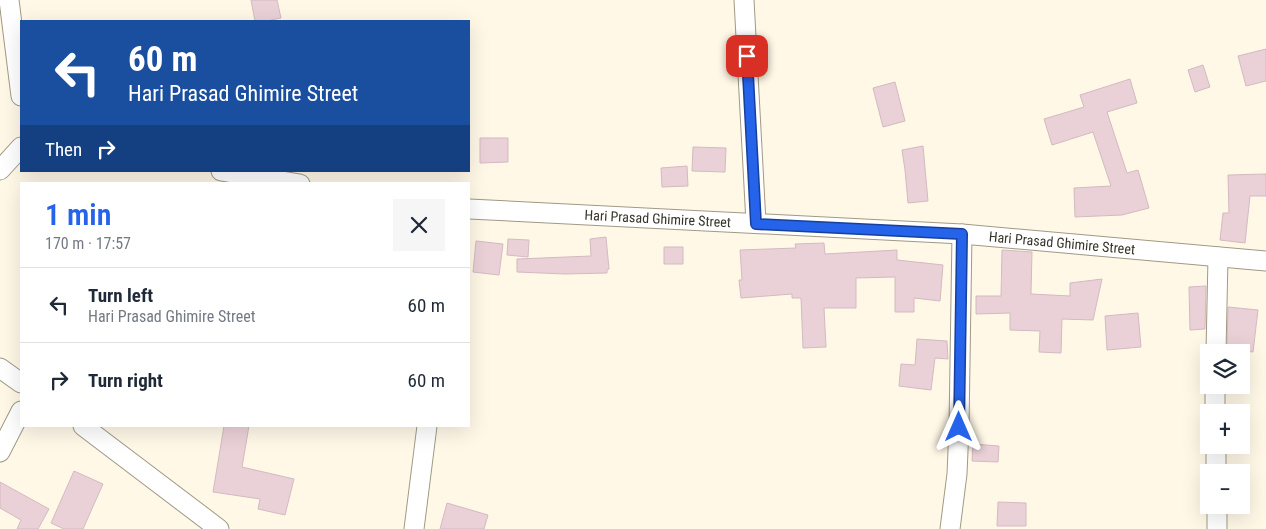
<!DOCTYPE html>
<meta charset="utf-8">
<style>
:root{--surface:#fff;--page:#f6f6f7;--text:#1f2937;--muted:#747a83;--line:#e0e1e3;--accent:#2563eb}
body{margin:0;font-family:"Roboto Condensed",sans-serif;background:var(--page);color:var(--text);height:100vh;display:flex;flex-direction:column;font-size:19px;white-space:nowrap}
*{box-sizing:border-box;margin:0}
p{font-size:16px;color:var(--muted)}
.icon{flex:none;width:28px;height:28px;fill:none;stroke:currentColor;stroke-width:2;stroke-linecap:round;stroke-linejoin:round}
.map{position:relative;flex:1;overflow:hidden}
.drawer{position:absolute;left:20px;top:182px;width:450px;height:245px;display:flex;flex-direction:column;background:var(--surface);border-radius:0px;box-shadow:0 5px 20px #0002}
.drawer>*{flex:none}
.hud{position:absolute;left:20px;top:20px;width:450px;height:152px;border-radius:0px;box-shadow:0 5px 20px #0002;background:#1a4fa0;color:#fff;overflow:hidden}
.buttons{position:absolute;left:1200px;top:344px;display:grid;gap:10px}
.buttons a{display:grid;place-items:center;width:50px;height:50px;border-radius:0px;background:var(--surface);box-shadow:0 5px 20px #0002;font-size:25px}
.pin{position:absolute;display:grid;place-items:center;width:42px;height:42px;color:#fff;margin:-21px;border-radius:10px;box-shadow:0 2px 8px #0006}
.me{position:absolute;width:55px;margin:-28px;rotate:0deg;stroke-linejoin:round;filter:drop-shadow(0 0 4px #0008)}
.turn{display:flex;align-items:center;gap:18px;height:105px;padding:0 25px;font-size:22px}
.turn .icon{width:65px;height:65px;stroke-width:2.5}
.turn b{display:block;font-size:35px;line-height:42px}
.then{display:flex;align-items:center;height:48px;padding:0 25px;background:#0003;gap:10px;font-size:19px}
.round{display:grid;place-items:center;flex:none;width:52px;height:52px;border-radius:0px;background:var(--page)}
.headline{display:flex;align-items:center;justify-content:space-between;height:85px;padding:0 25px}
h1{font-size:30px;font-weight:600;line-height:38px;color:var(--accent)}
ul{padding:0;list-style:none}
li{display:flex;align-items:center;gap:15px;height:75px;padding:0 25px;border-top:1px solid var(--line)}
li div{flex:1}
li b{display:block;font-size:19px}
li em{font-style:normal}
.map>svg:first-child{display:block}
.building{fill:#ead1d7;stroke:#d3bac0}
.lines{fill:none;stroke-linecap:round;stroke-linejoin:round}
.minor-casing{stroke:#a19985;stroke-width:21}
.minor{stroke:#fff;stroke-width:19}
.route-casing{stroke:#184099;stroke-width:12}
.route{stroke:#2563eb;stroke-width:9}
.labels{text-anchor:middle;dominant-baseline:central;stroke-width:4;stroke-linejoin:round;paint-order:stroke}
.street-label{font-size:14px;fill:#37342b;stroke:#fff8e7}
</style>
<div class="map">
<svg width="1266" height="529" viewBox="0 0 1266 529">
<rect width="100%" height="100%" fill="#fff8e7"/>
<!-- building -->
<path class="building" d="M 251,0 L 277,0 L 281,18 L 267,21 L 255,21 Z
M 1266,49 L 1266,81 L 1246,86 L 1238,56 Z
M 1203,65 L 1210,87 L 1195,92 L 1188,70 Z
M 1130,79 L 1137,103 L 1107,112 L 1127,173 L 1138,170 L 1149,208 L 1122,215 L 1075,217 L 1074,188 L 1111,186 L 1093,132 L 1052,145 L 1044,119 L 1084,107 L 1080,95 Z
M 895,82 L 905,121 L 883,127 L 873,88 Z
M 480,138 L 508,138 L 508,162 L 480,163 Z
M 923,146 L 928,201 L 908,203 L 905,170 L 902,150 Z
M 693,147 L 726,148 L 725,172 L 692,171 Z
M 687,166 L 688,186 L 662,187 L 661,168 Z
M 1266,174 L 1266,196 L 1250,196 L 1245,243 L 1220,240 L 1223,213 L 1229,213 L 1228,175 Z
M 606,237 L 609,269 L 607,270 L 607,273 L 565,274 L 517,272 L 517,259 L 591,256 L 590,239 Z
M 508,239 L 529,240 L 528,257 L 507,255 Z
M 476,241 L 503,244 L 499,275 L 473,272 Z
M 824,243 L 825,254 L 897,250 L 897,260 L 943,265 L 940,301 L 914,298 L 914,312 L 895,312 L 895,277 L 856,278 L 856,308 L 824,308 L 826,347 L 803,348 L 801,298 L 792,298 L 792,294 L 741,298 L 739,280 L 742,280 L 740,250 L 796,248 L 795,244 Z
M 664,247 L 683,247 L 683,264 L 664,264 Z
M 1002,250 L 1032,252 L 1031,294 L 1070,296 L 1070,283 L 1102,279 L 1093,320 L 1062,319 L 1061,353 L 1039,352 L 1040,331 L 1010,330 L 1010,313 L 976,314 L 976,296 L 1001,296 Z
M 1206,286 L 1205,329 L 1190,330 L 1189,287 Z
M 1228,307 L 1258,310 L 1253,352 L 1227,349 Z
M 1138,313 L 1141,347 L 1107,350 L 1105,316 Z
M 917,339 L 947,341 L 948,359 L 935,358 L 931,390 L 899,386 L 901,364 L 915,365 Z
M 224,426 L 249,426 L 242,467 L 294,479 L 285,515 L 258,509 L 260,499 L 213,492 Z
M 973,444 L 999,446 L 998,462 L 972,461 Z
M 74,471 L 103,484 L 83,529 L 64,529 L 51,523 Z
M 0,482 L 49,509 L 38,529 L 17,529 L 21,520 L 0,508 Z
M 998,502 L 1026,503 L 1026,526 L 997,526 Z
M 447,503 L 488,515 L 484,529 L 440,529 Z"/>
<g class="lines">
<defs>
<g id="minor">
<path d="M 9,0 L 21,96"/>
<path d="M 744,0 L 756,223"/>
<path d="M 0,170 L 21,147"/>
<path d="M 221,171 L 300,184"/>
<path id="s1" d="M 469,209 L 962,234 L 1266,261"/>
<path d="M 1216,352 L 1218,257"/>
<path d="M 0,368 L 21,383"/>
<path d="M 1215,385 L 1215,412"/>
<path d="M 83,426 L 219,529"/>
<path d="M 1216,445 L 1216,472"/>
<path d="M 0,452 L 21,411"/>
<path d="M 1217,505 L 1217,529"/>
<path d="M 414,529 L 427,426"/>
<path d="M 950,529 L 957,474 L 959,427 L 962,234"/>
</g>
</defs>
<!-- minor casing -->
<use href="#minor" class="minor-casing"/>
<!-- minor -->
<use href="#minor" class="minor"/>
</g>
<g class="lines">
<defs>
<path id="route" d="M 747,56 L 756,224 L 962,234 L 959,427"/>
</defs>
<!-- route casing -->
<use href="#route" class="route-casing"/>
<!-- route -->
<use href="#route" class="route"/>
</g>
<g class="labels">
<!-- street labels -->
<g class="street-label">
<text stroke="none"><textPath href="#s1" startOffset="189">Hari Prasad Ghimire Street</textPath></text>
<text stroke="none"><textPath href="#s1" startOffset="594">Hari Prasad Ghimire Street</textPath></text>
</g>
</g>
</svg>
<div class="buttons">
<a><svg class="icon" aria-label="layers" viewBox="0 0 24 24"><path d="M12 4l9 5-9 5-9-5zM3 14l9 5 9-5"/></svg></a>
<a>+</a>
<a>−</a>
</div>
<div class="pin" style="left:747px;top:56px;background:#d93025"><svg class="icon" aria-label="arrive" viewBox="0 0 24 24"><path d="M6 21V4h12l-3 4 3 4H6"/></svg></div>
<svg class="me" style="left:959px;top:427px" viewBox="-20 -20 40 40"><path d="M0-17L14 15 0 8-14 15z" fill="#2563eb" stroke="#fff" stroke-width="4"/></svg>
<div class="hud">
<div class="turn"><svg class="icon" aria-label="left" viewBox="0 0 24 24"><path d="M17 20v-9H6M10 6l-5 5 5 5"/></svg><div><b>60 m</b>Hari Prasad Ghimire Street</div></div>
<div class="then">Then<svg class="icon" aria-label="right" viewBox="0 0 24 24"><path d="M7 20v-9h11M14 6l5 5-5 5"/></svg></div>
</div>
<section class="drawer">
<div class="headline"><div><h1>1 min</h1><p>170 m · 17:57</p></div><a class="round"><svg class="icon" aria-label="close" viewBox="0 0 24 24"><path d="M6 6l12 12M18 6L6 18"/></svg></a></div>
<ul>
<li><svg class="icon" aria-label="left" viewBox="0 0 24 24"><path d="M17 20v-9H6M10 6l-5 5 5 5"/></svg><div><b>Turn left</b><p>Hari Prasad Ghimire Street</p></div><em>60 m</em></li>
<li><svg class="icon" aria-label="right" viewBox="0 0 24 24"><path d="M7 20v-9h11M14 6l5 5-5 5"/></svg><div><b>Turn right</b></div><em>60 m</em></li>
</ul>
</section>
</div>
